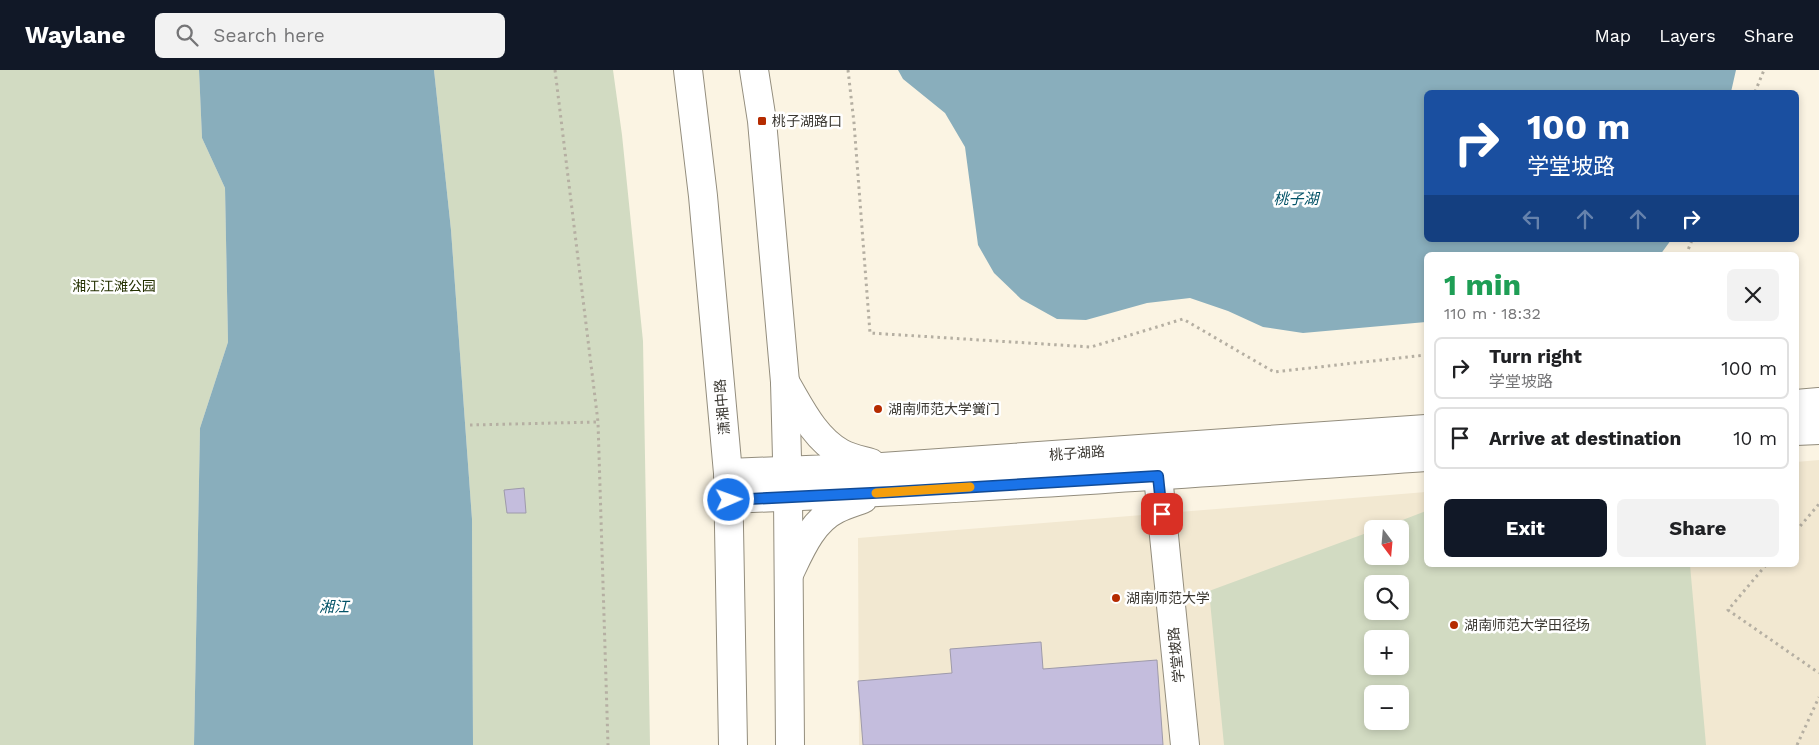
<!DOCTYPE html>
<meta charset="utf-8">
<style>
:root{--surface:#fff;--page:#f2f2f2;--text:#202124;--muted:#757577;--line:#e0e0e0;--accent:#111827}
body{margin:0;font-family:"Work Sans","Noto Sans SC",sans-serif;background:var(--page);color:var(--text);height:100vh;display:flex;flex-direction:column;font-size:19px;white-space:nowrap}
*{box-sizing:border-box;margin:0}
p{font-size:16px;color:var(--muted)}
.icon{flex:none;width:28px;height:28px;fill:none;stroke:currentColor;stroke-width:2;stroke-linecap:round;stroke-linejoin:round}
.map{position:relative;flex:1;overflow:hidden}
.details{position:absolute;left:1424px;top:182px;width:375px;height:315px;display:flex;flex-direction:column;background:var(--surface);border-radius:8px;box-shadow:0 2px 8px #0003}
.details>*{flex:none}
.guide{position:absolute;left:1424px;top:20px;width:375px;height:152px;border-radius:8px;box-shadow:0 2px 8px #0003;background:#1a4fa0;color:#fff;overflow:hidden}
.needle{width:32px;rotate:164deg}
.controls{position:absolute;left:1364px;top:450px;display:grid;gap:10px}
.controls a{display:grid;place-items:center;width:45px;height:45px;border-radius:8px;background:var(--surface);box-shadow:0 2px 8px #0003;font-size:25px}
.pin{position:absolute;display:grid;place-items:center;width:42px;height:42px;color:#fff;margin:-21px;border-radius:10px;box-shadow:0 2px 8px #0006}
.me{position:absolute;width:55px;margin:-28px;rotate:88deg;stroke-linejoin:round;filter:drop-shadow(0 0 4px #0008)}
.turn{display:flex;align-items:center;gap:18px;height:105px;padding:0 20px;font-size:22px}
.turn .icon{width:65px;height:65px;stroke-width:2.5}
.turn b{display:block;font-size:35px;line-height:42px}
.lanes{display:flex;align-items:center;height:48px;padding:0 20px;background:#0003;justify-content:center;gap:25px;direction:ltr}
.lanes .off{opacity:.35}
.round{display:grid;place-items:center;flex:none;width:52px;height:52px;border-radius:8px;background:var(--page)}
.headline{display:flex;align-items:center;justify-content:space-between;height:85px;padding:0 20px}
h1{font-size:30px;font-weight:700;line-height:38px;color:#1e9e55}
.primary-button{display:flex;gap:10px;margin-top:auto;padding:10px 20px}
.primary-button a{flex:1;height:58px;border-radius:8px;background:var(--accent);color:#fff;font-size:20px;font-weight:700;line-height:58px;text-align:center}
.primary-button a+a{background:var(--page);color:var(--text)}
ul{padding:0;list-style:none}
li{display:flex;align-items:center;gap:15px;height:62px;margin:0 10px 8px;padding:0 10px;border:2px solid var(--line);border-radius:8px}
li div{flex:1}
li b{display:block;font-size:19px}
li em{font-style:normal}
header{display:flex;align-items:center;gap:30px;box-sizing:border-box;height:70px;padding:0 25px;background:var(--accent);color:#fff}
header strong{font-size:24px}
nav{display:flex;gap:28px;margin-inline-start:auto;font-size:18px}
.search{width:350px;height:45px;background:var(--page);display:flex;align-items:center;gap:12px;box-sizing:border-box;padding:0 18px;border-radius:8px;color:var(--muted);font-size:19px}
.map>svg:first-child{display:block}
.built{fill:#f2e8d1;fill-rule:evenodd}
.green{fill:#d2dbc2;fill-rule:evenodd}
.water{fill:#89aebc}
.building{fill:#c4bddd;stroke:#9e9aaa}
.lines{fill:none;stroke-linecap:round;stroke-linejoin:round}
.minor-casing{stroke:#938d7d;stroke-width:30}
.secondary-casing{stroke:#938d7d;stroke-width:30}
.primary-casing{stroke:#938d7d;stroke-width:30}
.path{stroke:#b5afa2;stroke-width:3;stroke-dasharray:2.5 4;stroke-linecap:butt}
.minor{stroke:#fff;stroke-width:28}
.secondary{stroke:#fff;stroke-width:28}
.primary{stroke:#fff;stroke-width:28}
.route-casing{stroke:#114b97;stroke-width:12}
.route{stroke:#1a73e8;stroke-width:9}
.slow{stroke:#f59e0b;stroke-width:9}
.poi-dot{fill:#b52b00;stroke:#fff;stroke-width:2}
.labels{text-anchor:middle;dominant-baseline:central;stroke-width:5;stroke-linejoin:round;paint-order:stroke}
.poi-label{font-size:14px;fill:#3b3832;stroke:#fff;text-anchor:start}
.park-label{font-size:14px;fill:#243100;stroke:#fff}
.street-label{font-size:14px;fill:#3b3832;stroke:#fff}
.water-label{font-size:15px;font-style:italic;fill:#025267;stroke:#fff}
</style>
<header>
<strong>Waylane</strong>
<div class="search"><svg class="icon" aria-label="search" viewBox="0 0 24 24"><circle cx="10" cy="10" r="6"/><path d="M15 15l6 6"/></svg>Search here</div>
<nav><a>Map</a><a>Layers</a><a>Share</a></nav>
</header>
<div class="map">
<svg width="1819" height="675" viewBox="0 0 1819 675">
<rect width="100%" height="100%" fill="#fbf4e3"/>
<!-- built -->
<path class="built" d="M 1819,390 L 1819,675 L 859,675 L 858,468 L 1426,422 L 1426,495 L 1796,495 L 1796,392 ZM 1372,459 L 1400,459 L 1400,486 L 1372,486 ZM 1372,514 L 1400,514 L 1400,541 L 1372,541 ZM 1372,569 L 1400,569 L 1400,596 L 1372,596 ZM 1372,624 L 1400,624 L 1400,651 L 1372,651 Z"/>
<!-- green -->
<path class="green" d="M 0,0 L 199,0 L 202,68 L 225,118 L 228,272 L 200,358 L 194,675 L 0,675 Z
M 434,0 L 613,0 L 622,65 L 643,271 L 650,675 L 473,675 L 472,449 L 451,160 Z
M 1426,441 L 1426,495 L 1690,495 L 1706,675 L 1224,675 L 1209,521 L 1372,461 L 1372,486 L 1400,486 L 1400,459 L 1379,459 ZM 1372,514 L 1400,514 L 1400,541 L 1372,541 ZM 1372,569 L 1400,569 L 1400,596 L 1372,596 ZM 1372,624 L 1400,624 L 1400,651 L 1372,651 Z"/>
<!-- water -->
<path class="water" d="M 199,0 L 434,0 L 451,160 L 472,449 L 473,675 L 194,675 L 200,358 L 228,272 L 225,118 L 202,68 Z
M 898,0 L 1736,0 L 1731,22 L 1426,22 L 1426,170 L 1671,170 L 1660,185 L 1426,185 L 1426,252 L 1303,263 L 1263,257 L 1228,241 L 1190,228 L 1147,233 L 1086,250 L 1057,249 L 1021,229 L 994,203 L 978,175 L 965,77 L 945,43 L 903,9 Z"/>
<!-- building -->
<path class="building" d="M 524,418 L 526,443 L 507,443 L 504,420 Z
M 1041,572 L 1043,599 L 1157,590 L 1163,675 L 863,675 L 858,611 L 952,603 L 950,579 Z"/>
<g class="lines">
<defs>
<path id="minor" d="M 1158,406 L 1185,675"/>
<path id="secondary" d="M 785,312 C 800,337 814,368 841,383 C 850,388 861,390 871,393
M 1796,334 L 1819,332
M 1796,361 L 1819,360
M 728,403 L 882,397 L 1426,359
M 729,429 C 962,420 1194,403 1426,387
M 789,504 C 800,481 812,451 837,439 C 845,435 855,432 863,429"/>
<path id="primary" d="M 688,0 L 703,126 L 728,403 L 733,675
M 754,0 L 762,51 L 785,312 L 788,427 L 790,675"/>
</defs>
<!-- minor casing -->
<use href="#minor" class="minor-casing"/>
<!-- secondary casing -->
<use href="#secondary" class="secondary-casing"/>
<!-- primary casing -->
<use href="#primary" class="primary-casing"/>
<!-- path -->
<path class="path" d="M 555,0 L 598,352 L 608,675
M 848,0 L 854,53 L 870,263 L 1091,277 L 1183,249 L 1274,302 L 1426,285
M 1755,22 L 1764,0
M 1686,185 L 1692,170
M 470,355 L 598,352
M 1796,461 L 1819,434
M 1766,495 L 1728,540 L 1819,603
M 1797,675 L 1819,627"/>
<!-- minor -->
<use href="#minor" class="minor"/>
<!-- secondary -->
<use href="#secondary" class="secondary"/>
<!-- primary -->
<use href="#primary" class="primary"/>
</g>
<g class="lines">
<defs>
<path id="route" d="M 729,430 L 892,422 L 1158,406 L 1162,444"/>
</defs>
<!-- route casing -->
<use href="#route" class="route-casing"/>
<!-- route -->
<use href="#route" class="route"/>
<!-- slow -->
<path class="slow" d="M 876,423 L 970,417"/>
</g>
<!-- markers -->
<g class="poi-dot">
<rect x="757" y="46" width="10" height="10" rx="2.5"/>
<circle cx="878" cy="339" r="5"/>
<circle cx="1116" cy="528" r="5"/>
<circle cx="1454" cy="555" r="5"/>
</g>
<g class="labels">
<!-- poi labels -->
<g class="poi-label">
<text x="772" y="51">桃子湖路口</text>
<text x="888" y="339">湖南师范大学黉门</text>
<text x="1126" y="528">湖南师范大学</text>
<text x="1464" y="555">湖南师范大学田径场</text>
</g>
<!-- park labels -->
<g class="park-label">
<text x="114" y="216">湘江江滩公园</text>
</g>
<!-- street labels -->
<g class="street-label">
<text transform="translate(722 337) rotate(-95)">潇湘中路</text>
<text transform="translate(1077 383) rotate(-4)">桃子湖路</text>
<text transform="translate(1176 585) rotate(-96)">学堂坡路</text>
</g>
<!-- water labels -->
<g class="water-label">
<text x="1296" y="129">桃子湖</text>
<text x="334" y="537">湘江</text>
</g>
</g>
</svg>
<div class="controls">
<a><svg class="needle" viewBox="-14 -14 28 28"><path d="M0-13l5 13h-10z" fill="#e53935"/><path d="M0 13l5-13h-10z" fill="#757577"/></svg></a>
<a><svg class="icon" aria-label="search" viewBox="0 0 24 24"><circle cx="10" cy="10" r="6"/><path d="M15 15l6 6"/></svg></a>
<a>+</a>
<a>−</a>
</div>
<div class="pin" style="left:1162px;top:444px;background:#d93025"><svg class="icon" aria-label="arrive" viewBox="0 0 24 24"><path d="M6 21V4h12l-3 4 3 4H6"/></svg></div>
<svg class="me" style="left:729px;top:430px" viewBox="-20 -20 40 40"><circle r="17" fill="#1a73e8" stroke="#fff" stroke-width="3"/><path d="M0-11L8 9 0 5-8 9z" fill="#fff"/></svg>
<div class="guide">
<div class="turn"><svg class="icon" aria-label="right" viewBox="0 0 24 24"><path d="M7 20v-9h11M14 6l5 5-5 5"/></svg><div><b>100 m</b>学堂坡路</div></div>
<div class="lanes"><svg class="icon off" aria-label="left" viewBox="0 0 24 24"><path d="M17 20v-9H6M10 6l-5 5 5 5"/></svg><svg class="icon off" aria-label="ahead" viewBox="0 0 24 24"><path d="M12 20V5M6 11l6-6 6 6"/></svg><svg class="icon off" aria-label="ahead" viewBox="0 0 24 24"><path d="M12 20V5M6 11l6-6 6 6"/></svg><svg class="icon" aria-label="right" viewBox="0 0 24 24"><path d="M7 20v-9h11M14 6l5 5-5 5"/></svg></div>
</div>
<section class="details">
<div class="headline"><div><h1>1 min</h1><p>110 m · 18:32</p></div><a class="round"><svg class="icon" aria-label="close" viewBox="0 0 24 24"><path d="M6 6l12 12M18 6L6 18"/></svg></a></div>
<ul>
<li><svg class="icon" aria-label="right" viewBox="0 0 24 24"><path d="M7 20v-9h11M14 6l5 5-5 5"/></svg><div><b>Turn right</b><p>学堂坡路</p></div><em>100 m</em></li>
<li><svg class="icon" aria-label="arrive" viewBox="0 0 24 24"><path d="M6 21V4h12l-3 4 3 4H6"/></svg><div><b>Arrive at destination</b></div><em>10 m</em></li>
</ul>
<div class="primary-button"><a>Exit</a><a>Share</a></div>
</section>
</div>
